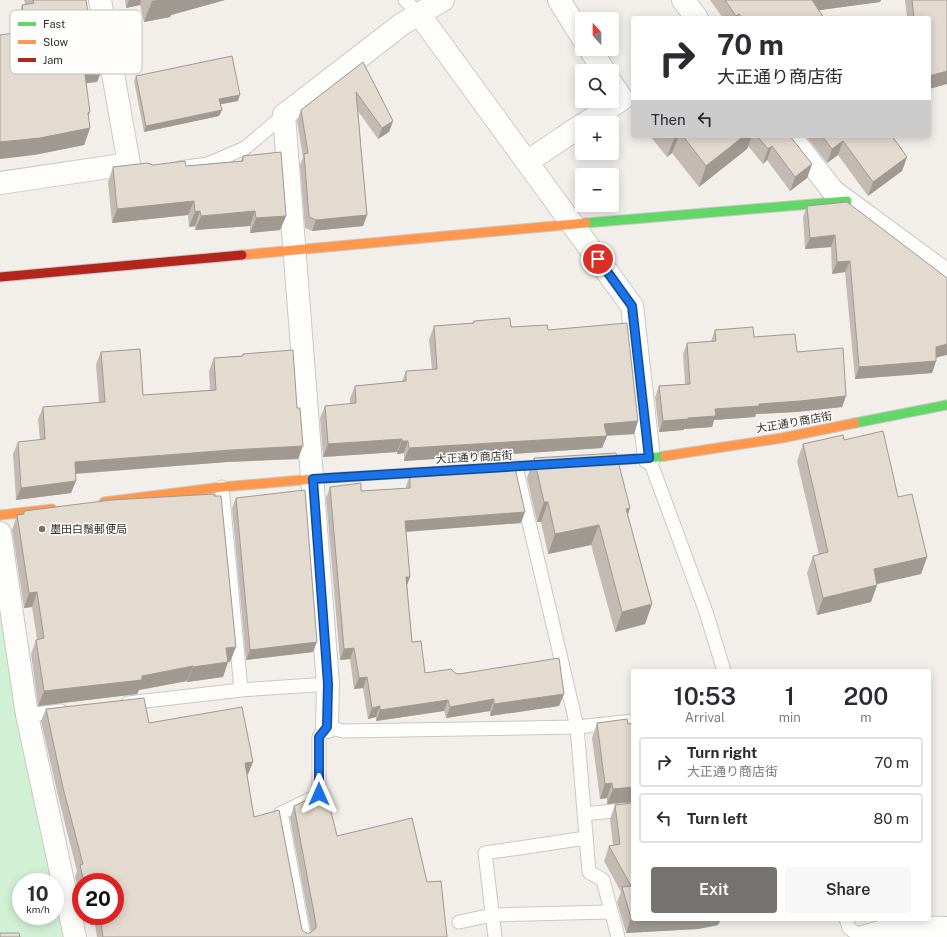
<!DOCTYPE html>
<meta charset="utf-8">
<style>
:root{--surface:#fff;--page:#f7f7f7;--text:#2b2b33;--muted:#7c7c81;--line:#e1e1e2;--accent:#75726f}
body{margin:0;font-family:"Public Sans","Noto Sans JP",sans-serif;background:var(--page);color:var(--text);height:100vh;display:flex;flex-direction:column;font-size:15px;white-space:nowrap}
*{box-sizing:border-box;margin:0}
p{font-size:13px;color:var(--muted)}
.icon{flex:none;width:22px;height:22px;fill:none;stroke:currentColor;stroke-width:2;stroke-linecap:round;stroke-linejoin:round}
.map{position:relative;flex:1;overflow:hidden}
.sheet{position:absolute;left:631px;top:669px;width:300px;height:252px;display:flex;flex-direction:column;background:var(--surface);border-radius:4px;box-shadow:0 2px 10px #0003}
.sheet>*{flex:none}
.guide{position:absolute;left:631px;top:16px;width:300px;height:122px;border-radius:4px;box-shadow:0 2px 10px #0003;background:#fff;color:var(--text);overflow:hidden}
.needle{width:26px;rotate:339deg}
.fabs{position:absolute;left:575px;top:12px;display:grid;gap:8px}
.fabs a{display:grid;place-items:center;width:44px;height:44px;border-radius:4px;background:var(--surface);box-shadow:0 2px 10px #0003;font-size:20px}
.speed{position:absolute;left:12px;top:873px;display:flex;gap:8px;font-size:20px;font-weight:700;text-align:center}
.speed>*{display:grid;place-content:center;width:52px;height:52px;border-radius:50%;background:var(--surface);box-shadow:0 2px 10px #0003;line-height:1}
.speed small{font-size:10px;font-weight:400}
.speed .limit{border:6px solid #d22;background:#fff;color:#111}
.pin{position:absolute;display:grid;place-items:center;width:34px;height:34px;color:#fff;margin:-17px;border:2px solid #fff;border-radius:50%;box-shadow:0 1px 4px #0007}
.me{position:absolute;width:44px;margin:-22px;rotate:0deg;stroke-linejoin:round;filter:drop-shadow(0 0 3px #0008)}
.turn{display:flex;align-items:center;gap:14px;height:84px;padding:0 20px;font-size:18px}
.turn .icon{width:52px;height:52px;stroke-width:2.5}
.turn b{display:block;font-size:28px;line-height:34px}
.then{display:flex;align-items:center;height:38px;padding:0 20px;background:#0003;gap:8px;font-size:15px}
.eta{display:flex;justify-content:space-evenly;align-items:center;height:68px;text-align:center}
.eta b{font-size:24px;font-weight:600;line-height:28px}
.cta{display:flex;gap:8px;margin-top:auto;padding:8px 20px}
.cta a{flex:1;height:46px;border-radius:4px;background:var(--accent);color:#fff;font-size:16px;font-weight:600;line-height:46px;text-align:center}
.cta a+a{background:var(--page);color:var(--text)}
ul{padding:0;list-style:none}
li{display:flex;align-items:center;gap:12px;height:50px;margin:0 8px 6px;padding:0 12px;border:2px solid var(--line);border-radius:4px}
li div{flex:1}
li b{display:block;font-size:15px}
li em{font-style:normal}
.map>svg:first-child{display:block}
.green{fill:#d1f1d5;fill-rule:evenodd}
.lines{fill:none;stroke-linecap:round;stroke-linejoin:round}
.lane-casing{stroke:#cac8c5;stroke-width:15}
.street-casing{stroke:#cac8c5;stroke-width:24}
.fast-casing{stroke:#cac8c5;stroke-width:11}
.slow-casing{stroke:#cac8c5;stroke-width:11}
.jam-casing{stroke:#cac8c5;stroke-width:11}
.lane{stroke:#fdfdfc;stroke-width:13}
.street{stroke:#fdfdfc;stroke-width:22}
.fast{stroke:#63d668;stroke-width:9}
.slow{stroke:#ff974d;stroke-width:9}
.jam{stroke:#b3261e;stroke-width:9}
.wall{fill:#c3bbb3}
.shaded-wall{fill:#9f9992}
.building{fill:#e3dad0;stroke:#9f9992}
.route-casing{stroke:#114b97;stroke-width:10}
.route{stroke:#1a73e8;stroke-width:7}
.poi-dot{fill:#75726f;stroke:#fffefc;stroke-width:1.5}
.labels{text-anchor:middle;dominant-baseline:central;stroke-width:3;stroke-linejoin:round;paint-order:stroke}
.street-label{font-size:11px;fill:#312e2c;stroke:#fffefc}
.poi-label{font-size:11px;fill:#312e2c;stroke:#fffefc;text-anchor:start}
.key{fill:#fffefc;stroke:#c1c0be;stroke-width:1}
.key-label{font-size:11px;fill:#312e2c}
</style>
<div class="map">
<svg width="947" height="937" viewBox="0 0 947 937">
<rect width="100%" height="100%" fill="#f2efeb"/>
<!-- green -->
<path class="green" d="M 0,611 L 67,937 L 0,937 ZM 21,882 L 55,882 L 55,916 L 21,916 Z"/>
<g class="lines">
<defs>
<path id="lane" d="M 405,0 L 419,14
M 179,168 L 208,164 L 245,148 L 284,115
M 649,458 L 706,612 L 724,671
M 516,467 L 577,727 L 589,872 L 603,880 L 618,937
M 241,690 L 328,684
M 128,703 L 241,690 L 222,487
M 27,715 L 61,711
M 584,814 L 633,809
M 846,919 L 849,928 L 861,937
M 459,922 L 492,915 L 611,912
M 304,937 L 281,813 L 319,795 L 319,737 L 327,727 L 343,731 L 577,727 L 633,721
M 495,937 L 485,853 L 586,838"/>
<path id="street" d="M 559,0 L 582,37
M 683,0 L 697,18
M 419,14 L 632,306 L 649,458
M 590,49 L 604,71
M 586,123 L 622,99 L 612,84
M 790,136 L 833,191 L 947,275
M 527,162 L 582,125
M 0,183 L 129,164 L 100,0
M 0,533 L 27,715 L 75,937
M 327,727 L 328,684 L 284,115 L 402,24 L 443,0
M 863,937 L 897,927 L 947,928"/>
<path id="fast" d="M 586,223 L 847,201
M 855,423 L 947,405
M 409,473 L 649,458 L 665,456"/>
<path id="slow" d="M 242,255 L 586,223
M 665,456 L 782,438 L 855,423
M 104,502 L 222,487 L 313,479 L 409,473
M 0,515 L 52,509"/>
<path id="jam" d="M 0,277 L 242,255"/>
</defs>
<!-- lane casing -->
<use href="#lane" class="lane-casing"/>
<!-- street casing -->
<use href="#street" class="street-casing"/>
<!-- fast casing -->
<use href="#fast" class="fast-casing"/>
<!-- slow casing -->
<use href="#slow" class="slow-casing"/>
<!-- jam casing -->
<use href="#jam" class="jam-casing"/>
<!-- lane -->
<use href="#lane" class="lane"/>
<!-- street -->
<use href="#street" class="street"/>
<!-- fast -->
<use href="#fast" class="fast"/>
<!-- slow -->
<use href="#slow" class="slow"/>
<!-- jam -->
<use href="#jam" class="jam"/>
</g>
<!-- wall -->
<path class="wall" d="M 24,0 L 86,0 L 92,39 L 104,65 L 97,82 L 86,83 L 88,116 L 90,128 L 84,145 L 34,155 L 12,29 L 18,12 L 20,12 L 22,5 L 25,4 Z
M 125,0 L 225,0 L 171,15 L 170,17 L 144,22 L 140,5 L 126,8 Z
M 710,0 L 881,0 L 880,2 L 819,10 L 824,18 L 723,18 Z
M 905,0 L 947,0 L 947,84 L 929,89 L 929,18 L 907,18 Z
M 363,62 L 393,121 L 389,132 L 378,139 L 358,111 L 367,215 L 363,226 L 312,231 L 305,228 L 300,165 L 303,158 L 297,121 L 301,110 Z
M 136,76 L 238,101 L 220,104 L 222,110 L 219,116 L 144,132 L 134,81 Z
M 650,136 L 752,136 L 747,149 L 699,187 L 672,153 L 667,157 Z
M 752,136 L 790,136 L 812,164 L 807,178 L 790,191 L 767,160 L 763,164 L 748,146 Z
M 806,136 L 892,136 L 907,157 L 902,171 L 868,196 L 838,155 L 827,163 Z
M 243,156 L 286,216 L 280,230 L 250,233 L 250,226 L 195,230 L 195,226 L 189,227 L 188,215 L 112,223 L 108,182 L 113,167 L 153,165 L 186,166 L 241,161 Z
M 847,202 L 936,358 L 936,361 L 932,373 L 855,379 L 845,272 L 832,274 L 831,247 L 805,249 L 803,217 L 807,206 Z
M 474,321 L 511,327 L 548,330 L 638,421 L 634,434 L 607,436 L 602,448 L 404,461 L 404,453 L 397,454 L 397,452 L 323,457 L 320,418 L 325,406 L 350,404 L 350,398 L 355,386 L 402,381 L 406,371 L 432,370 L 429,339 L 434,326 L 473,323 Z
M 715,330 L 754,337 L 797,352 L 846,396 L 842,407 L 796,412 L 756,414 L 755,417 L 714,420 L 712,427 L 684,429 L 684,430 L 659,432 L 655,397 L 659,386 L 685,384 L 683,354 L 687,343 L 711,341 Z
M 101,352 L 143,395 L 210,390 L 209,371 L 214,358 L 242,356 L 243,354 L 298,459 L 227,462 L 76,474 L 71,493 L 16,500 L 13,454 L 18,442 L 40,440 L 38,419 L 43,407 L 99,403 L 96,364 Z
M 844,440 L 898,497 L 927,557 L 921,574 L 877,584 L 877,585 L 871,602 L 817,615 L 807,573 L 813,556 L 819,555 L 797,461 L 803,444 Z
M 534,458 L 630,508 L 628,515 L 652,604 L 645,624 L 615,632 L 591,545 L 548,554 L 541,522 L 537,522 L 527,478 Z
M 410,475 L 521,523 L 406,532 L 410,577 L 407,585 L 412,642 L 425,673 L 455,673 L 564,694 L 559,706 L 490,716 L 490,711 L 446,718 L 444,711 L 376,721 L 376,717 L 368,719 L 363,688 L 354,689 L 350,659 L 340,660 L 326,498 L 330,487 L 361,491 L 406,488 L 406,486 Z
M 236,498 L 313,652 L 246,660 L 232,508 Z
M 24,511 L 230,662 L 228,662 L 223,677 L 187,682 L 187,681 L 139,690 L 137,694 L 38,706 L 31,654 L 36,640 L 37,639 L 32,607 L 24,608 L 12,530 L 17,515 L 22,515 Z
M 46,709 L 149,723 L 253,762 L 248,774 L 247,774 L 254,817 L 302,930 L 306,933 L 310,933 L 311,932 L 290,818 L 294,806 L 337,836 L 427,882 L 447,937 L 97,937 L 95,924 L 90,925 L 88,916 L 115,916 L 115,882 L 81,882 L 81,898 L 75,877 L 77,871 L 59,800 L 41,721 Z
M 597,723 L 628,724 L 633,802 L 607,804 L 607,798 L 600,799 L 592,738 Z
M 633,803 L 633,919 L 733,919 L 720,921 L 718,925 L 698,929 L 626,933 L 617,902 L 621,892 L 604,861 L 609,846 L 613,845 L 610,819 L 615,805 Z"/>
<!-- shaded-wall -->
<path class="shaded-wall" d="M 129,0 L 141,0 L 140,5 L 126,8 Z
M 157,0 L 225,0 L 171,15 L 170,17 L 144,22 L 152,1 Z
M 810,0 L 881,0 L 880,2 L 806,12 Z
M 739,14 L 737,18 L 735,18 L 736,16 Z
M 104,65 L 97,82 L 78,84 L 84,67 Z
M 947,71 L 947,84 L 929,89 L 929,76 Z
M 240,95 L 238,101 L 217,105 L 219,99 Z
M 222,110 L 219,116 L 144,132 L 146,126 Z
M 90,112 L 83,129 L 90,128 L 84,145 L 34,155 L 0,159 L 0,142 Z
M 393,121 L 389,132 L 378,139 L 382,128 Z
M 675,136 L 679,136 L 672,153 L 667,157 Z
M 744,136 L 752,136 L 747,149 L 699,187 L 706,166 Z
M 843,141 L 838,155 L 827,163 L 832,149 Z
M 772,146 L 767,160 L 763,164 L 768,149 Z
M 907,157 L 902,171 L 868,196 L 873,182 Z
M 812,164 L 807,178 L 790,191 L 795,177 Z
M 194,201 L 188,215 L 112,223 L 117,209 Z
M 200,211 L 195,226 L 189,227 L 195,212 Z
M 255,211 L 250,226 L 195,230 L 201,216 Z
M 367,215 L 363,226 L 312,231 L 316,220 Z
M 286,216 L 280,230 L 250,233 L 256,218 Z
M 835,235 L 831,247 L 805,249 L 810,238 Z
M 850,261 L 845,272 L 832,274 L 837,262 Z
M 947,344 L 947,355 L 931,359 L 936,347 Z
M 936,361 L 932,373 L 855,379 L 859,367 Z
M 846,396 L 842,407 L 796,412 L 756,414 L 755,417 L 714,420 L 712,427 L 684,429 L 684,430 L 659,432 L 663,421 L 688,418 L 715,409 L 759,404 Z
M 638,421 L 634,434 L 599,436 L 604,424 Z
M 607,436 L 602,448 L 404,461 L 409,448 Z
M 402,439 L 397,452 L 323,457 L 328,444 Z
M 402,441 L 408,441 L 404,453 L 397,454 Z
M 303,446 L 298,459 L 227,462 L 70,474 L 75,462 L 231,450 Z
M 76,481 L 71,493 L 16,500 L 21,488 Z
M 544,502 L 548,502 L 541,522 L 537,522 Z
M 630,508 L 623,528 L 626,509 Z
M 525,512 L 521,523 L 401,532 L 405,521 Z
M 599,525 L 591,545 L 548,554 L 555,534 Z
M 927,557 L 921,574 L 868,586 L 874,569 Z
M 406,577 L 410,577 L 406,588 Z
M 877,585 L 871,602 L 817,615 L 823,598 Z
M 37,592 L 32,607 L 24,608 L 29,593 Z
M 652,604 L 645,624 L 615,632 L 622,612 Z
M 317,642 L 313,652 L 246,660 L 250,650 Z
M 236,647 L 230,662 L 221,663 L 226,648 Z
M 354,648 L 350,659 L 340,660 L 344,649 Z
M 228,662 L 223,677 L 187,682 L 193,667 Z
M 193,666 L 187,681 L 139,690 L 137,694 L 38,706 L 44,691 L 142,676 Z
M 367,677 L 363,688 L 354,689 L 359,678 Z
M 564,694 L 559,706 L 490,716 L 494,704 Z
M 494,699 L 490,711 L 446,718 L 450,707 Z
M 448,700 L 444,711 L 376,721 L 380,710 Z
M 380,706 L 376,717 L 368,719 L 372,708 Z
M 253,762 L 248,774 L 241,775 L 245,763 Z
M 612,783 L 607,798 L 600,799 L 605,784 Z
M 633,787 L 633,802 L 607,804 L 613,789 Z
M 93,916 L 98,916 L 95,924 L 90,925 Z
M 631,918 L 633,918 L 633,919 L 733,919 L 720,921 L 718,925 L 698,929 L 626,933 Z"/>
<!-- building -->
<path class="building" d="M 33,0 L 86,0 L 92,39 L 100,38 L 104,65 L 84,67 L 90,112 L 88,113 L 90,128 L 40,138 L 0,142 L 0,35 L 21,32 L 18,12 L 23,11 L 22,5 L 34,3 Z
M 725,0 L 812,0 L 824,18 L 742,18 L 739,14 L 736,16 Z
M 912,0 L 947,0 L 947,71 L 929,76 L 929,18 L 914,18 Z
M 232,56 L 240,95 L 219,99 L 222,110 L 146,126 L 136,76 Z
M 363,62 L 393,121 L 382,128 L 356,92 L 367,215 L 316,220 L 309,217 L 304,154 L 308,153 L 301,110 Z
M 683,136 L 744,136 L 706,166 Z
M 757,136 L 790,136 L 812,164 L 795,177 L 772,146 L 768,149 Z
M 822,136 L 892,136 L 907,157 L 873,182 L 843,141 L 832,149 Z
M 281,152 L 286,216 L 256,218 L 255,211 L 201,216 L 200,211 L 195,212 L 194,201 L 117,209 L 113,167 L 147,163 L 153,165 L 185,161 L 186,166 L 243,161 L 243,156 Z
M 847,202 L 947,278 L 947,344 L 936,347 L 936,361 L 859,367 L 850,261 L 837,262 L 835,235 L 810,238 L 807,206 Z
M 510,318 L 511,327 L 547,325 L 548,330 L 627,323 L 638,421 L 604,424 L 607,436 L 409,448 L 408,441 L 402,441 L 402,439 L 328,444 L 325,406 L 356,403 L 355,386 L 406,381 L 406,371 L 437,369 L 434,326 L 474,323 L 474,321 Z
M 753,327 L 754,337 L 795,334 L 797,352 L 843,348 L 846,396 L 800,401 L 759,404 L 759,406 L 715,409 L 716,416 L 688,418 L 688,419 L 663,421 L 659,386 L 690,384 L 687,343 L 716,341 L 715,330 Z
M 140,349 L 143,395 L 216,390 L 214,358 L 243,356 L 243,354 L 293,350 L 297,408 L 300,408 L 303,446 L 231,450 L 75,462 L 76,481 L 21,488 L 18,442 L 45,439 L 43,407 L 105,402 L 101,352 Z
M 883,431 L 898,497 L 912,494 L 927,557 L 874,569 L 877,585 L 823,598 L 813,556 L 828,552 L 803,444 L 843,435 L 844,440 Z
M 616,453 L 630,508 L 626,509 L 652,604 L 622,612 L 599,525 L 555,534 L 548,502 L 544,502 L 534,458 Z
M 515,468 L 525,512 L 405,521 L 410,577 L 406,577 L 412,642 L 421,641 L 425,673 L 451,669 L 455,673 L 459,674 L 559,658 L 564,694 L 494,704 L 494,699 L 450,707 L 448,700 L 380,710 L 380,706 L 372,708 L 367,677 L 359,678 L 354,648 L 344,649 L 330,487 L 361,483 L 361,491 L 410,488 L 410,475 Z
M 305,490 L 317,642 L 250,650 L 236,498 Z
M 214,494 L 214,496 L 221,496 L 236,647 L 226,648 L 228,662 L 193,667 L 193,666 L 142,676 L 142,680 L 44,691 L 36,640 L 44,638 L 37,592 L 29,593 L 17,515 L 24,514 L 24,511 L 111,500 Z
M 144,698 L 149,723 L 242,707 L 253,762 L 245,763 L 254,817 L 279,810 L 302,930 L 306,933 L 310,933 L 316,928 L 316,924 L 294,806 L 326,791 L 337,836 L 412,818 L 427,882 L 441,881 L 447,937 L 103,937 L 100,916 L 115,916 L 115,882 L 84,882 L 80,865 L 83,864 L 63,788 L 46,709 Z
M 627,719 L 628,724 L 633,723 L 633,787 L 613,789 L 612,783 L 605,784 L 597,723 Z
M 633,803 L 633,918 L 631,918 L 622,887 L 631,886 L 609,846 L 620,844 L 615,805 Z
M 0,933 L 19,933 L 20,937 L 0,937 Z"/>
<g class="lines">
<defs>
<path id="route" d="M 319,794 L 319,737 L 327,727 L 328,684 L 313,479 L 649,458 L 632,306 L 598,259"/>
</defs>
<!-- route casing -->
<use href="#route" class="route-casing"/>
<!-- route -->
<use href="#route" class="route"/>
</g>
<!-- markers -->
<circle class="poi-dot" cx="42" cy="529" r="4"/>
<g class="labels">
<!-- street labels -->
<g class="street-label">
<text transform="translate(794 422) rotate(-10)">大正通り商店街</text>
<text transform="translate(474 457) rotate(-3)">大正通り商店街</text>
</g>
<!-- poi labels -->
<g class="poi-label">
<text x="50" y="529">墨田白鬚郵便局</text>
</g>
</g>
<!-- legend -->
<rect x="10" y="10" width="132" height="64" rx="6" class="key"/>
<rect x="18" y="22" width="18" height="4" fill="#63d668"/>
<rect x="18" y="40" width="18" height="4" fill="#ff974d"/>
<rect x="18" y="58" width="18" height="4" fill="#b3261e"/>
<g class="key-label">
<text x="43" y="28">Fast</text>
<text x="43" y="46">Slow</text>
<text x="43" y="64">Jam</text>
</g>
</svg>
<div class="fabs">
<a><svg class="needle" viewBox="-14 -14 28 28"><path d="M0-13l5 13h-10z" fill="#e53935"/><path d="M0 13l5-13h-10z" fill="#7c7c81"/></svg></a>
<a><svg class="icon" aria-label="search" viewBox="0 0 24 24"><circle cx="10" cy="10" r="6"/><path d="M15 15l6 6"/></svg></a>
<a>+</a>
<a>−</a>
</div>
<div class="speed"><div>10<small>km/h</small></div><div class="limit">20</div></div>
<div class="pin" style="left:598px;top:259px;background:#d93025"><svg class="icon" aria-label="arrive" viewBox="0 0 24 24"><path d="M6 21V4h12l-3 4 3 4H6"/></svg></div>
<svg class="me" style="left:319px;top:794px" viewBox="-20 -20 40 40"><path d="M0-17L14 15 0 8-14 15z" fill="#1a73e8" stroke="#fff" stroke-width="4"/></svg>
<div class="guide">
<div class="turn"><svg class="icon" aria-label="right" viewBox="0 0 24 24"><path d="M7 20v-9h11M14 6l5 5-5 5"/></svg><div><b>70 m</b>大正通り商店街</div></div>
<div class="then">Then<svg class="icon" aria-label="left" viewBox="0 0 24 24"><path d="M17 20v-9H6M10 6l-5 5 5 5"/></svg></div>
</div>
<section class="sheet">
<div class="eta">
<div><b>10:53</b><p>Arrival</p></div>
<div><b>1</b><p>min</p></div>
<div><b>200</b><p>m</p></div>
</div>
<ul>
<li><svg class="icon" aria-label="right" viewBox="0 0 24 24"><path d="M7 20v-9h11M14 6l5 5-5 5"/></svg><div><b>Turn right</b><p>大正通り商店街</p></div><em>70 m</em></li>
<li><svg class="icon" aria-label="left" viewBox="0 0 24 24"><path d="M17 20v-9H6M10 6l-5 5 5 5"/></svg><div><b>Turn left</b></div><em>80 m</em></li>
</ul>
<div class="cta"><a>Exit</a><a>Share</a></div>
</section>
</div>
